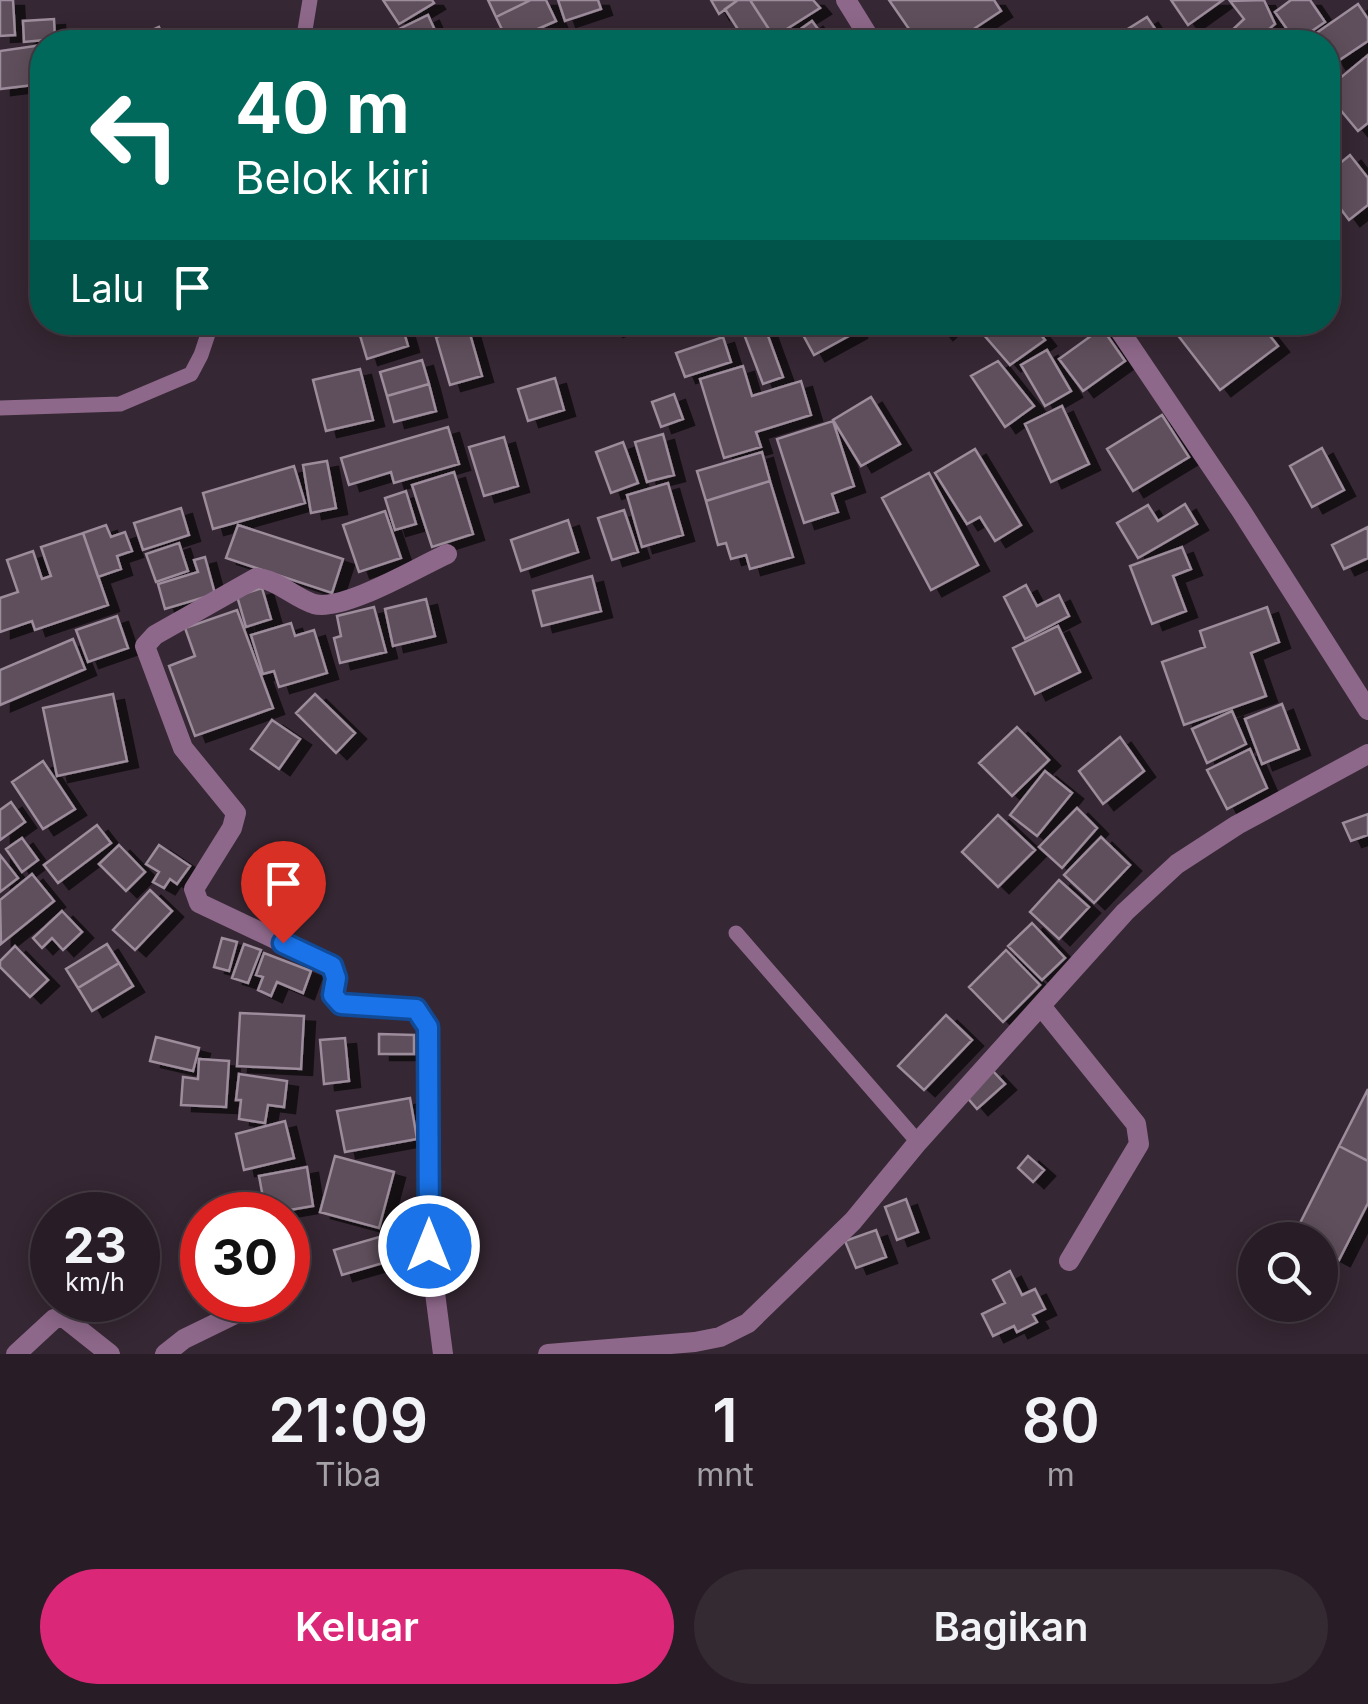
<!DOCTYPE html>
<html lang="id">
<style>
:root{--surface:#281d26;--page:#342a32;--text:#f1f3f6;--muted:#a5a2a7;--line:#443b43;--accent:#db2777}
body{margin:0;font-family:Inter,sans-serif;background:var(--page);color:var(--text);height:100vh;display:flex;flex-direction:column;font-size:38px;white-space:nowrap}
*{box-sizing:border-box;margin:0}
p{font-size:32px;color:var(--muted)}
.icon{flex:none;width:55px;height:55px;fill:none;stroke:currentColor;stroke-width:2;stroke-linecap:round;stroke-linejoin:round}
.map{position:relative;height:1354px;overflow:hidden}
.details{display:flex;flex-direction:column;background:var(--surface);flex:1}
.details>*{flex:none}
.guide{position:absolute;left:30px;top:30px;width:1310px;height:305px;border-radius:40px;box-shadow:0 5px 25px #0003,0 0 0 2px var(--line);background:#00695c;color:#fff;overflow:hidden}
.tools{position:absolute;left:1238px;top:1222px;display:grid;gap:20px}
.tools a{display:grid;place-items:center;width:100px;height:100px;border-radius:50%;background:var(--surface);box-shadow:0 5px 25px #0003,0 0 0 2px var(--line);font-size:50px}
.speed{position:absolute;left:30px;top:1192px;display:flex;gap:20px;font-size:50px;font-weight:700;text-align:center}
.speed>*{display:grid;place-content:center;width:130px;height:130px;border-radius:50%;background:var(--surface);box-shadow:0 5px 25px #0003,0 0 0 2px var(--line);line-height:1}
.speed small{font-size:25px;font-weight:400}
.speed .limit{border:15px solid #d22;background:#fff;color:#111}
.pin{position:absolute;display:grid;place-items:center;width:85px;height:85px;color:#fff;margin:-102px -42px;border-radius:50% 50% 50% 0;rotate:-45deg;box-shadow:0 0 10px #0007}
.pin .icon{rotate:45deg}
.me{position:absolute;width:110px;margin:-55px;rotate:0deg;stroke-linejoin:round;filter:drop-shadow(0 0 8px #0008)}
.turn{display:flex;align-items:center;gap:35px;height:210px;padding:0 40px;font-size:45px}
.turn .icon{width:130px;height:130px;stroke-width:2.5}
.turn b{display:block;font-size:70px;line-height:85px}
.then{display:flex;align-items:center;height:95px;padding:0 40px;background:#0003;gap:20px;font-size:38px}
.eta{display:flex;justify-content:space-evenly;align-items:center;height:170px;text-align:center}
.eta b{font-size:60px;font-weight:600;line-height:70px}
.action{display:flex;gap:20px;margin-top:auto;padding:20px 40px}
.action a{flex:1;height:115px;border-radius:60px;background:var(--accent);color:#fff;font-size:40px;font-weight:600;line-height:115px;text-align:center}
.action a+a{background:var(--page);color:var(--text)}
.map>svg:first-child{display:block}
.building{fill:#5e4f5c;stroke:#9d8c9b;stroke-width:2.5;filter:url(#shadow)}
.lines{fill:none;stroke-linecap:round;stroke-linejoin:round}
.service{stroke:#8e688a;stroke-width:15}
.minor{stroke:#8e688a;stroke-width:20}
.route-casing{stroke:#114b97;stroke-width:25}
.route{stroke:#1a73e8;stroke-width:18}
</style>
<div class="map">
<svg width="1368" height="1354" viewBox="0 0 1368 1354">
<defs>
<filter id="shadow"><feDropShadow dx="11" dy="6" stdDeviation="0" flood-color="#0009"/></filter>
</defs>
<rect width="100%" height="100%" fill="#352733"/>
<!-- building -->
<path class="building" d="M 0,0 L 13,0 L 15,35 L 0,36 Z
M 383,0 L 432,0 L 434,3 L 399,24 Z
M 488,0 L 531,0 L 496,17 Z
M 531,0 L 546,0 L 556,21 L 508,42 L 496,17 Z
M 558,0 L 598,0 L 601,9 L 565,21 Z
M 711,0 L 738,0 L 719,14 Z
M 738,0 L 750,0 L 774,37 L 763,42 L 746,42 L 725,9 Z
M 750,0 L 813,0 L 820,8 L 774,37 Z
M 889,0 L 994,0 L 1001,11 L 954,42 L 918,42 Z
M 1171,0 L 1223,0 L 1188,25 Z
M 1264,0 L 1275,24 L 1254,42 L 1237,42 L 1227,35 L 1244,19 L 1230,1 Z
M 1291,0 L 1310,0 L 1325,22 L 1296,42 L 1275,12 Z
M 1358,4 L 1368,19 L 1368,41 L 1335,63 L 1328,52 L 1328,42 L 1321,42 L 1315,34 Z
M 428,15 L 438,37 L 427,42 L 399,42 L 393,32 Z
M 1147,17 L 1164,42 L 1107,42 Z
M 54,19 L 55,39 L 24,42 L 23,21 Z
M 812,21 L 827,41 L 792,42 L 788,38 Z
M 159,27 L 166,42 L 126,42 Z
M 379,31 L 385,42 L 357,42 Z
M 984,32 L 991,42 L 966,42 Z
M 1283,33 L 1290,42 L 1270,42 Z
M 42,45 L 42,84 L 0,89 L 0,51 Z
M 1368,55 L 1368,123 L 1358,131 L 1328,95 L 1328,88 Z
M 1350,155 L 1368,178 L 1368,205 L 1349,220 L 1328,192 L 1328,173 Z
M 356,322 L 401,322 L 408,346 L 367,359 Z
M 609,322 L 638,322 L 612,331 Z
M 758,322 L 763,322 L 783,377 L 763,384 L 742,329 Z
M 796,322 L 850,322 L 856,332 L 814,355 Z
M 932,322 L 955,322 L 942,334 Z
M 999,322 L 1031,322 L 1045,340 L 1010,365 L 983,334 Z
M 1174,322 L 1259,322 L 1278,346 L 1220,390 L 1170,325 Z
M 468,327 L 482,376 L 450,385 L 436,337 Z
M 1102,328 L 1125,361 L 1083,391 L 1059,359 Z
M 723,337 L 731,362 L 685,377 L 676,353 Z
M 1047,350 L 1071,391 L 1045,406 L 1021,365 Z
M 422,360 L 429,384 L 387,396 L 380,372 Z
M 998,361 L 1034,406 L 1005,427 L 971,376 Z
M 743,366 L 752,396 L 801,381 L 811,415 L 756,432 L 761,447 L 724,458 L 700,379 Z
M 360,369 L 373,420 L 326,431 L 313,380 Z
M 555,378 L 564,410 L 528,421 L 518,389 Z
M 429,384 L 436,411 L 394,422 L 387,396 Z
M 674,394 L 683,419 L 661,427 L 652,402 Z
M 871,397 L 900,444 L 861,466 L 833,420 Z
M 1062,406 L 1089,464 L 1051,482 L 1025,424 Z
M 1162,415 L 1189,457 L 1133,491 L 1107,449 Z
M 833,421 L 854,486 L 832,494 L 838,512 L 804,523 L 777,439 Z
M 448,427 L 459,464 L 394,483 L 391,472 L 349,485 L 341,458 Z
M 663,434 L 674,475 L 647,482 L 635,442 Z
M 504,437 L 518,486 L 484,496 L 469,447 Z
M 623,442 L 638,483 L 611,493 L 596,452 Z
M 1322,448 L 1344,490 L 1312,507 L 1290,466 Z
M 975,449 L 1021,525 L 995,541 L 980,517 L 967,524 L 935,473 Z
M 762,452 L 770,481 L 706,501 L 697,471 Z
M 327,461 L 336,508 L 311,513 L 303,465 Z
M 294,466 L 305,503 L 213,529 L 203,493 Z
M 454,472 L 473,534 L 432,547 L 412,485 Z
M 929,473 L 978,565 L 931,590 L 882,498 Z
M 770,481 L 793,557 L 750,569 L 746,555 L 731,559 L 726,543 L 718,545 L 706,501 Z
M 668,483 L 683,535 L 642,547 L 627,495 Z
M 406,491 L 416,524 L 395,530 L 385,498 Z
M 1185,504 L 1197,524 L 1138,558 L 1117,523 L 1148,505 L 1158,521 Z
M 181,508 L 189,535 L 143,550 L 134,523 Z
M 624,510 L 638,552 L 612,560 L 598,518 Z
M 385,511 L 401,558 L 359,572 L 343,525 Z
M 568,520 L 578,552 L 521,571 L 511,540 Z
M 106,525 L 111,537 L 125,532 L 132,551 L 117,556 L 121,569 L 98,577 L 83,533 Z
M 238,525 L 343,559 L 332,593 L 226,558 Z
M 1368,527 L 1368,558 L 1344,569 L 1332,545 Z
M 83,533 L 108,605 L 35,630 L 32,621 L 0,632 L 0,598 L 18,592 L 7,560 L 33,551 L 42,579 L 51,576 L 41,547 Z
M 179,543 L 188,571 L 156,582 L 146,554 Z
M 1182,547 L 1191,569 L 1173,576 L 1186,611 L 1152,624 L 1130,566 Z
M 205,557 L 215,594 L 165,609 L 158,584 L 198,572 L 194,560 Z
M 592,576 L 601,611 L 542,626 L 533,591 Z
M 1026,585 L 1037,606 L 1059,595 L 1069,616 L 1025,639 L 1004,597 Z
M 262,588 L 271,619 L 246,627 L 237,596 Z
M 426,599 L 435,636 L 393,646 L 385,609 Z
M 374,607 L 386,652 L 340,663 L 334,638 L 341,636 L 337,616 Z
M 1267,607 L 1279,642 L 1251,653 L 1266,696 L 1184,725 L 1162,662 L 1205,647 L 1200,631 Z
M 237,610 L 273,708 L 195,736 L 169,666 L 195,656 L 185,628 Z
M 117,616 L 128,648 L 88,662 L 76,630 Z
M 291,623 L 295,636 L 314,630 L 327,673 L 279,687 L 274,671 L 263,674 L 251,635 Z
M 1058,626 L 1080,672 L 1035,694 L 1013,648 Z
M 73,639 L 85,669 L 0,705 L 0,670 Z
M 113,694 L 127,761 L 57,776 L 43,708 Z
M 315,694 L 355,733 L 336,753 L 296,713 Z
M 1282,704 L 1299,749 L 1262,764 L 1245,719 Z
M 1232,711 L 1246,744 L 1207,763 L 1192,729 Z
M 272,720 L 300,739 L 279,769 L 251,749 Z
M 1017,727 L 1049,760 L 1012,796 L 979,763 Z
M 1120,737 L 1144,771 L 1103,804 L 1079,771 Z
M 1250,749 L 1267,788 L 1227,809 L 1207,770 Z
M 43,761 L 75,809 L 43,829 L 12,782 Z
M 1045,771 L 1072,793 L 1037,836 L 1010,815 Z
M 11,802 L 25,822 L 0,840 L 0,810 Z
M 1077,808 L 1097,828 L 1062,868 L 1039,847 Z
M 1368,814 L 1368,835 L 1351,841 L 1343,823 Z
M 998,815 L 1035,850 L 998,887 L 962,852 Z
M 97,825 L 111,843 L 58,883 L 44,865 Z
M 1101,837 L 1130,865 L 1094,903 L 1064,875 Z
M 22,838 L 38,860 L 22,872 L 6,849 Z
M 119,845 L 145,872 L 126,891 L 99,864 Z
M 159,845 L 190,866 L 177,884 L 170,879 L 164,888 L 153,882 L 159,872 L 146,864 Z
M 0,855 L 18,878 L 0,892 Z
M 32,874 L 54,901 L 1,944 L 0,900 Z
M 1059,880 L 1089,907 L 1059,939 L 1030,912 Z
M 150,890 L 172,911 L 135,950 L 113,930 Z
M 62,911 L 82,932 L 63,950 L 52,938 L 42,948 L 33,938 Z
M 1032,923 L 1065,958 L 1042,980 L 1008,946 Z
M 222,938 L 237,942 L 229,971 L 214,967 Z
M 107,944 L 119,963 L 78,988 L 66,969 Z
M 244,944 L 261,950 L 248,983 L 232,978 Z
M 15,946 L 48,980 L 30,997 L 0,967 L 0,961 Z
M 1006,950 L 1040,985 L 1003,1022 L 969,987 Z
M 264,953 L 311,971 L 303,993 L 277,982 L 271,996 L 258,990 L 263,977 L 256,975 Z
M 119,963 L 133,986 L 92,1011 L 78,988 Z
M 240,1013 L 304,1016 L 301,1069 L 237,1066 Z
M 946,1015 L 972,1040 L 924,1090 L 898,1066 Z
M 379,1034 L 414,1035 L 414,1054 L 379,1054 Z
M 156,1037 L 199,1048 L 193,1071 L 150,1061 Z
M 345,1038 L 349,1081 L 324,1084 L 320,1040 Z
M 199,1059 L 229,1061 L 226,1107 L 181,1105 L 183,1077 L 198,1079 Z
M 992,1070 L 1005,1084 L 977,1109 L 965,1095 Z
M 239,1074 L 287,1081 L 284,1107 L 268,1105 L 265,1123 L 239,1119 L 241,1100 L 236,1100 Z
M 1368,1089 L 1368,1161 L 1339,1146 Z
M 410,1098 L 417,1139 L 345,1152 L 337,1111 Z
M 285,1121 L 294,1158 L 244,1170 L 236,1134 Z
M 1339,1146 L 1368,1161 L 1368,1203 L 1339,1260 L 1320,1250 L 1320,1240 L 1300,1240 L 1293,1237 Z
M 335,1156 L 394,1172 L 379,1228 L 320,1212 Z
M 1028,1156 L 1044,1170 L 1033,1182 L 1018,1168 Z
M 307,1167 L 313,1206 L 266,1214 L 259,1176 Z
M 906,1199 L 918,1232 L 897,1240 L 885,1207 Z
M 876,1230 L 886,1257 L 856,1268 L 845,1241 Z
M 393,1233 L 400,1258 L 342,1275 L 334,1250 Z
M 1010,1271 L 1022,1295 L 1035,1289 L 1045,1309 L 1033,1315 L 1037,1322 L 1017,1332 L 1014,1326 L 993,1336 L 982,1314 L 1005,1303 L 993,1280 Z"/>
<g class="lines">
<!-- service -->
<path class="service" d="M 303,42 L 310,0
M 0,408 L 120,404 L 191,374 L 201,355 L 212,322
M 736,933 L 918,1142"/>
<!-- minor -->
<path class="minor" d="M 846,0 L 872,42
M 1114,322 L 1240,509 L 1368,710
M 1041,1006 L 1136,1124 L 1139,1144 L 1069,1261
M 16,1354 L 54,1319 L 62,1316 L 110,1354
M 165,1354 L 184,1339 L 262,1301
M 443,1354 L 429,1247 L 428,1027 L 417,1009 L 341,1005 L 333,995 L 336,979 L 332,966 L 199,903 L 194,889 L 232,828 L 236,813 L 183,748 L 145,646 L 155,635 L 256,578 C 277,579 294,598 314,604 C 343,612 418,567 447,554
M 548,1354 L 695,1342 L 720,1337 L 748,1323 L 853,1221 L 918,1142 L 1125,912 L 1177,864 L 1237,825 L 1368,754"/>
</g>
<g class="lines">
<defs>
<path id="route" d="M 283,943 L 332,966 L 336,978 L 333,995 L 341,1004 L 416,1009 L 428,1027 L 429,1246"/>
</defs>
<!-- route casing -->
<use href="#route" class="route-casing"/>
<!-- route -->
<use href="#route" class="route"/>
</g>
</svg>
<div class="tools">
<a><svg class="icon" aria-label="search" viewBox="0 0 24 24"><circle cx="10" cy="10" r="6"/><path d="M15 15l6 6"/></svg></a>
</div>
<div class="speed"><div>23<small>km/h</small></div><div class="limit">30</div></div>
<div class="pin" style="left:283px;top:943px;background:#d93025"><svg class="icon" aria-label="arrive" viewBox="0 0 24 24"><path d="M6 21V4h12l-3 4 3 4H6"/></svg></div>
<svg class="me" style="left:429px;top:1246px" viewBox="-20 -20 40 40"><circle r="17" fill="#1a73e8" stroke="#fff" stroke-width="3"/><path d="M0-11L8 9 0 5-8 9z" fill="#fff"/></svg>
<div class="guide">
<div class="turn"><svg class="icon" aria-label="left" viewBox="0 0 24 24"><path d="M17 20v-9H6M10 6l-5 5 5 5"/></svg><div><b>40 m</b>Belok kiri</div></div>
<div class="then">Lalu<svg class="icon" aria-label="arrive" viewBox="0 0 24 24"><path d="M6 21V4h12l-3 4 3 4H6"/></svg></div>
</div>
</div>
<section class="details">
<div class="eta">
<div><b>21:09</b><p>Tiba</p></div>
<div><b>1</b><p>mnt</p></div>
<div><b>80</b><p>m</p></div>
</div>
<div class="action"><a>Keluar</a><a>Bagikan</a></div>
</section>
